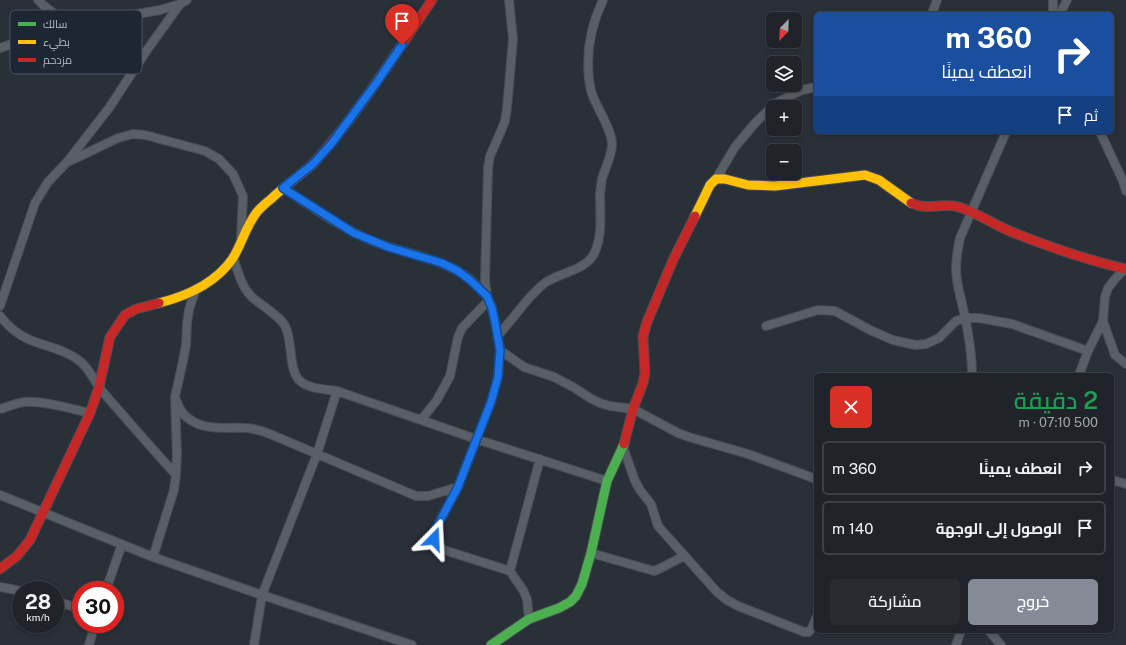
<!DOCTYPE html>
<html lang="ar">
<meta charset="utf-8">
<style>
:root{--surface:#20242a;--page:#282c32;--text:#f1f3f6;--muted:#a2a4a8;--line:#3d4147;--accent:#848b96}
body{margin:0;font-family:"Public Sans",Cairo,sans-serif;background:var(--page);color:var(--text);direction:rtl;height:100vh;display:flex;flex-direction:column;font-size:15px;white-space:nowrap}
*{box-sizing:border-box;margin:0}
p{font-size:13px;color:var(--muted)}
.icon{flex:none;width:22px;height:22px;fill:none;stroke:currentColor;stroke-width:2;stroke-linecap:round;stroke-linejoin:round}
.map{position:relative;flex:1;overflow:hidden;direction:ltr}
.details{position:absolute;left:814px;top:373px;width:300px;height:260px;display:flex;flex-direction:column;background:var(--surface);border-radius:6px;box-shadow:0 2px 6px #0003,0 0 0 1px var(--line);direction:rtl}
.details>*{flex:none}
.guide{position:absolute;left:814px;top:12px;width:300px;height:122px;border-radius:6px;box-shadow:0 2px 6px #0003,0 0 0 1px var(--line);direction:rtl;background:#1a4fa0;color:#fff;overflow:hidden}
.needle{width:26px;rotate:203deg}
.tools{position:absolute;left:766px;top:12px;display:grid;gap:8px}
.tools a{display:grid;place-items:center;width:36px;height:36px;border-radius:6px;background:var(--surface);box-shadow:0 2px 6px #0003,0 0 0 1px var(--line);font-size:20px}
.speed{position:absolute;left:12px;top:581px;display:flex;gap:8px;font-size:20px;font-weight:700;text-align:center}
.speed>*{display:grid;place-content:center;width:52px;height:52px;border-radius:50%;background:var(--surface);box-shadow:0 2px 6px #0003,0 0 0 1px var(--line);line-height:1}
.speed small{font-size:10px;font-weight:400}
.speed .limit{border:6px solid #d22;background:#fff;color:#111}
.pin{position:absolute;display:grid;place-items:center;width:34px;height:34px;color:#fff;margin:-41px -17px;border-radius:50% 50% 50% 0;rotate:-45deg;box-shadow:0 0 4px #0007}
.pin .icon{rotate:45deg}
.me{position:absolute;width:44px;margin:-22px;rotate:21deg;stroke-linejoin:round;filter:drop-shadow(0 0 3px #0008)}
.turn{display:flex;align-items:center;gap:14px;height:84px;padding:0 16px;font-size:18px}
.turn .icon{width:52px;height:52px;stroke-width:2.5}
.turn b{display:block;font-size:28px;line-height:34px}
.then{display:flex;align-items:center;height:38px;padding:0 16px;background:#0003;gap:8px;font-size:15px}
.round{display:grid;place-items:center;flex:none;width:42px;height:42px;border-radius:6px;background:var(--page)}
.summary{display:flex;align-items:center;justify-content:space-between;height:68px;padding:0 16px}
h1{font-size:24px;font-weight:600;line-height:30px;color:#1e9e55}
.button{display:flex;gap:8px;margin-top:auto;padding:8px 16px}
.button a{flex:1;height:46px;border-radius:6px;background:var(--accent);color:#fff;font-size:16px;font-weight:600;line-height:46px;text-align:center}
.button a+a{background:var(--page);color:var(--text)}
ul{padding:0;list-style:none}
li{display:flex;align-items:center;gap:12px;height:54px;margin:0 8px 6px;padding:0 8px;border:2px solid var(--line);border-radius:6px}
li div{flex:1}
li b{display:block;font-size:15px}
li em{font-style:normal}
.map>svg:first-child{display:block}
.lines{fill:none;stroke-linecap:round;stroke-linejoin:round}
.street-casing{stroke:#484c53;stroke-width:10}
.fast-casing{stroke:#484c53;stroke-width:11}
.slow-casing{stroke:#484c53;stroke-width:11}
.jam-casing{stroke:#484c53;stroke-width:11}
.street{stroke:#5a5e66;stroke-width:8}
.fast{stroke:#4caf50;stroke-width:9}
.slow{stroke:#ffc107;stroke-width:9}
.jam{stroke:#c62828;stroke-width:9}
.route-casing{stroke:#114b97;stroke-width:10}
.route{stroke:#1a73e8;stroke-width:7}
.key{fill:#1d2633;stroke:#4a5360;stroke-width:1}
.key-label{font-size:11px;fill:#b4bcc9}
</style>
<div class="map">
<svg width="1126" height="645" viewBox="0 0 1126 645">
<rect width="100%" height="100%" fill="#2a3038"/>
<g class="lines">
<defs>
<path id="street" d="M 38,0 L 43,5 L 70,26
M 509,0 L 513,39 L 507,108 L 505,121 L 501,131 L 490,156 L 488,168 L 485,280 L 487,296 L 492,308 L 495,322 L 500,350 L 498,377 L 491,402 L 458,487 L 434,532 C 433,543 437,544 444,550 L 510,571 L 523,590 L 527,599 L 529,619
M 1053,0 L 1053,14
M 932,14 L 937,0
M 1060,14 L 1067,0
M 0,48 L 48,32 L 70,26 L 160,10 L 180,4 L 187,0
M 1100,132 L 1123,181 L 1126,191
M 70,161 L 118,138 L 133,134 L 145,135 L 205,151 L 219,159 L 233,174 L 239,187 L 243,196 L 241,237
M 716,179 L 735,147 L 756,122 L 776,103 L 802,90 L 816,87
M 283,188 C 311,206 339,227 370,240 C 403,254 441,257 470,279 C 476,284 481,291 487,296
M 233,257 C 238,271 241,287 253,298 C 261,305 281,317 285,326 C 293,340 288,368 299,380 C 308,389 324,389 337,391 L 476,439 L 607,481
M 0,306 L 35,203 L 48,182 L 67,162 L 109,108 L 147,50 L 180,4
M 0,316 C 7,325 17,334 28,339 C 46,347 65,349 81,362 C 90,370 94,381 102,391 C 126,419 151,447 176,475
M 1103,321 L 1115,355 L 1126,364
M 766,326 L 818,310 L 835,311 L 872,331 L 893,340 L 915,345 L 926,344 L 939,338 L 956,321 L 965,318 L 979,318 L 1012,324 L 1088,351
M 497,337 C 508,324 519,310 530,297 C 535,292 541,285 548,281 C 563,272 585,270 594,254 C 603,236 600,213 600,194 C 601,189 601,184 602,179 C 605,168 612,156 612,144 C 612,130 597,108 592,94 C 590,89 590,84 589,79 C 586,52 591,25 603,0
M 500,350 L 524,367 L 554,377 L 573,387 L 590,398 L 600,403 L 610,406 L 633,409 L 678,433 L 689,437 L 748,454 L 816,479
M 972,375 C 972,352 968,330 963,308 C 960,295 956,282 956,269 C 956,258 958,248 960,238 L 1006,132
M 1079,375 L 1088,351 L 1103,321 L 1105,297 L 1108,288 L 1115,279 L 1125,269
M 175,397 C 177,402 179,408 182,412 C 197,432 224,427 246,428 C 254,428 262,431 270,434 L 416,496 L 428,496 L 458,487
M 0,409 C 8,407 16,403 24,402 C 42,400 72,409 90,413
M 421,420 L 437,400 L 450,376 L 458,337 L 462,328 L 489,300
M 623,447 L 635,481 L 640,490 L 651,504 L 658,526 L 717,592 L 727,600 L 738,606 L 804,632 L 809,632 L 812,628 L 816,618
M 1112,480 L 1126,484
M 0,495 L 153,557 L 262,595 L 412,645
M 591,553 L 654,571 L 659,569 L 684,556
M 153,557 L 174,490 L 176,475 L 177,455 L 175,397 L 183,361 L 186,345 L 187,323 L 189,310 L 195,291
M 510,571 L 540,459
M 0,587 L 21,591
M 106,590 L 122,544
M 55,601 L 81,609
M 989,631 L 1001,645
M 89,645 L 95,624
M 254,645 L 262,595 L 317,454 L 337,391
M 956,645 L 961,631"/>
<path id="fast" d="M 491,645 L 529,619 L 559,608 L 570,602 L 576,596 L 582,584 L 591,553 L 607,481 L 624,444"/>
<path id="slow" d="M 695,216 L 710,185 L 716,179 L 725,179 L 748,185 L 775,186 L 865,175 L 879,180 L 911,203
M 159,303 C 187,296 216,283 233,258 C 242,243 246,226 257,212 C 261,207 266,203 271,199 C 284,187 299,176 313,164"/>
<path id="jam" d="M 313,164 C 358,114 394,56 432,0
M 911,203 C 928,211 943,202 959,207 C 978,213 994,225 1012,232 C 1049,247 1087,260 1126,269
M 624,444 L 633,409 L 643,383 L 645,373 L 643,336 L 647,322 L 673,260 L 695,216
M 0,569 L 17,556 L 30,540 L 90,413 L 99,387 L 110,337 L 125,315 L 136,309 L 159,303"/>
</defs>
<!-- street casing -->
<use href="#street" class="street-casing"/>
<!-- fast casing -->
<use href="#fast" class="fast-casing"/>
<!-- slow casing -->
<use href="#slow" class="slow-casing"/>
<!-- jam casing -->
<use href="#jam" class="jam-casing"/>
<!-- street -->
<use href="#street" class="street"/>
<!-- fast -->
<use href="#fast" class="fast"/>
<!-- slow -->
<use href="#slow" class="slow"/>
<!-- jam -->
<use href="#jam" class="jam"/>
</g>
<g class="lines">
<defs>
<path id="route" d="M 402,45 L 377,82 L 332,143 L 313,164 L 283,188 L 354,233 L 388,247 L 442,263 L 458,271 L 470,280 L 487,296 L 492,308 L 495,322 L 500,350 L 498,377 L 491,402 L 458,487 L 434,532 L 434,539"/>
</defs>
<!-- route casing -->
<use href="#route" class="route-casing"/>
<!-- route -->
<use href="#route" class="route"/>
</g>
<!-- legend -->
<rect x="10" y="10" width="132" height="64" rx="6" class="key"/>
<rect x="18" y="22" width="18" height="4" fill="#4caf50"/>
<rect x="18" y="40" width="18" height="4" fill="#ffc107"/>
<rect x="18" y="58" width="18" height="4" fill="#c62828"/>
<g class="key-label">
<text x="43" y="28">سالك</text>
<text x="43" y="46">بطيء</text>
<text x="43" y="64">مزدحم</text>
</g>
</svg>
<div class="tools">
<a><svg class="needle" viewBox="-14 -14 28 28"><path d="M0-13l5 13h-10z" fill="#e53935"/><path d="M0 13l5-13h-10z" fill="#a2a4a8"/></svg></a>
<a><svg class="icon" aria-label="layers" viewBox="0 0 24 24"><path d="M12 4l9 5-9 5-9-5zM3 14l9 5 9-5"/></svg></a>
<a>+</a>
<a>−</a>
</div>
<div class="speed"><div>28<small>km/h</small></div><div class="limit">30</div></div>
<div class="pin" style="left:402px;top:45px;background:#d93025"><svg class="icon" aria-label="arrive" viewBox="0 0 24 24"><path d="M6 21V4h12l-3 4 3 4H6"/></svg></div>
<svg class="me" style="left:434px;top:539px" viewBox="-20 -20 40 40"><path d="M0-17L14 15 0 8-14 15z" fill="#1a73e8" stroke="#fff" stroke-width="4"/></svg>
<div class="guide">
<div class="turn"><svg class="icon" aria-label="right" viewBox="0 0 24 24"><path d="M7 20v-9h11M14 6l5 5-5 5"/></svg><div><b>360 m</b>انعطف يمينًا</div></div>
<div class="then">ثم<svg class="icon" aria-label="arrive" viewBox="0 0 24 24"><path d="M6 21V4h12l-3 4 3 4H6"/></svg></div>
</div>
<section class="details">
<div class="summary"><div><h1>2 دقيقة</h1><p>500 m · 07:10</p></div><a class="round" style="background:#d93025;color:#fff"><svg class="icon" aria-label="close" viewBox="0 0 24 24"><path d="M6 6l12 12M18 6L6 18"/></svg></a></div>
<ul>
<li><svg class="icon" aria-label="right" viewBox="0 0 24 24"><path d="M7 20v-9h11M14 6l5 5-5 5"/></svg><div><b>انعطف يمينًا</b></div><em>360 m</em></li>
<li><svg class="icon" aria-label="arrive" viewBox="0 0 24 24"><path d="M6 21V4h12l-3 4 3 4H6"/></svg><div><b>الوصول إلى الوجهة</b></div><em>140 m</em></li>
</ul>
<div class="button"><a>خروج</a><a>مشاركة</a></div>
</section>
</div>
